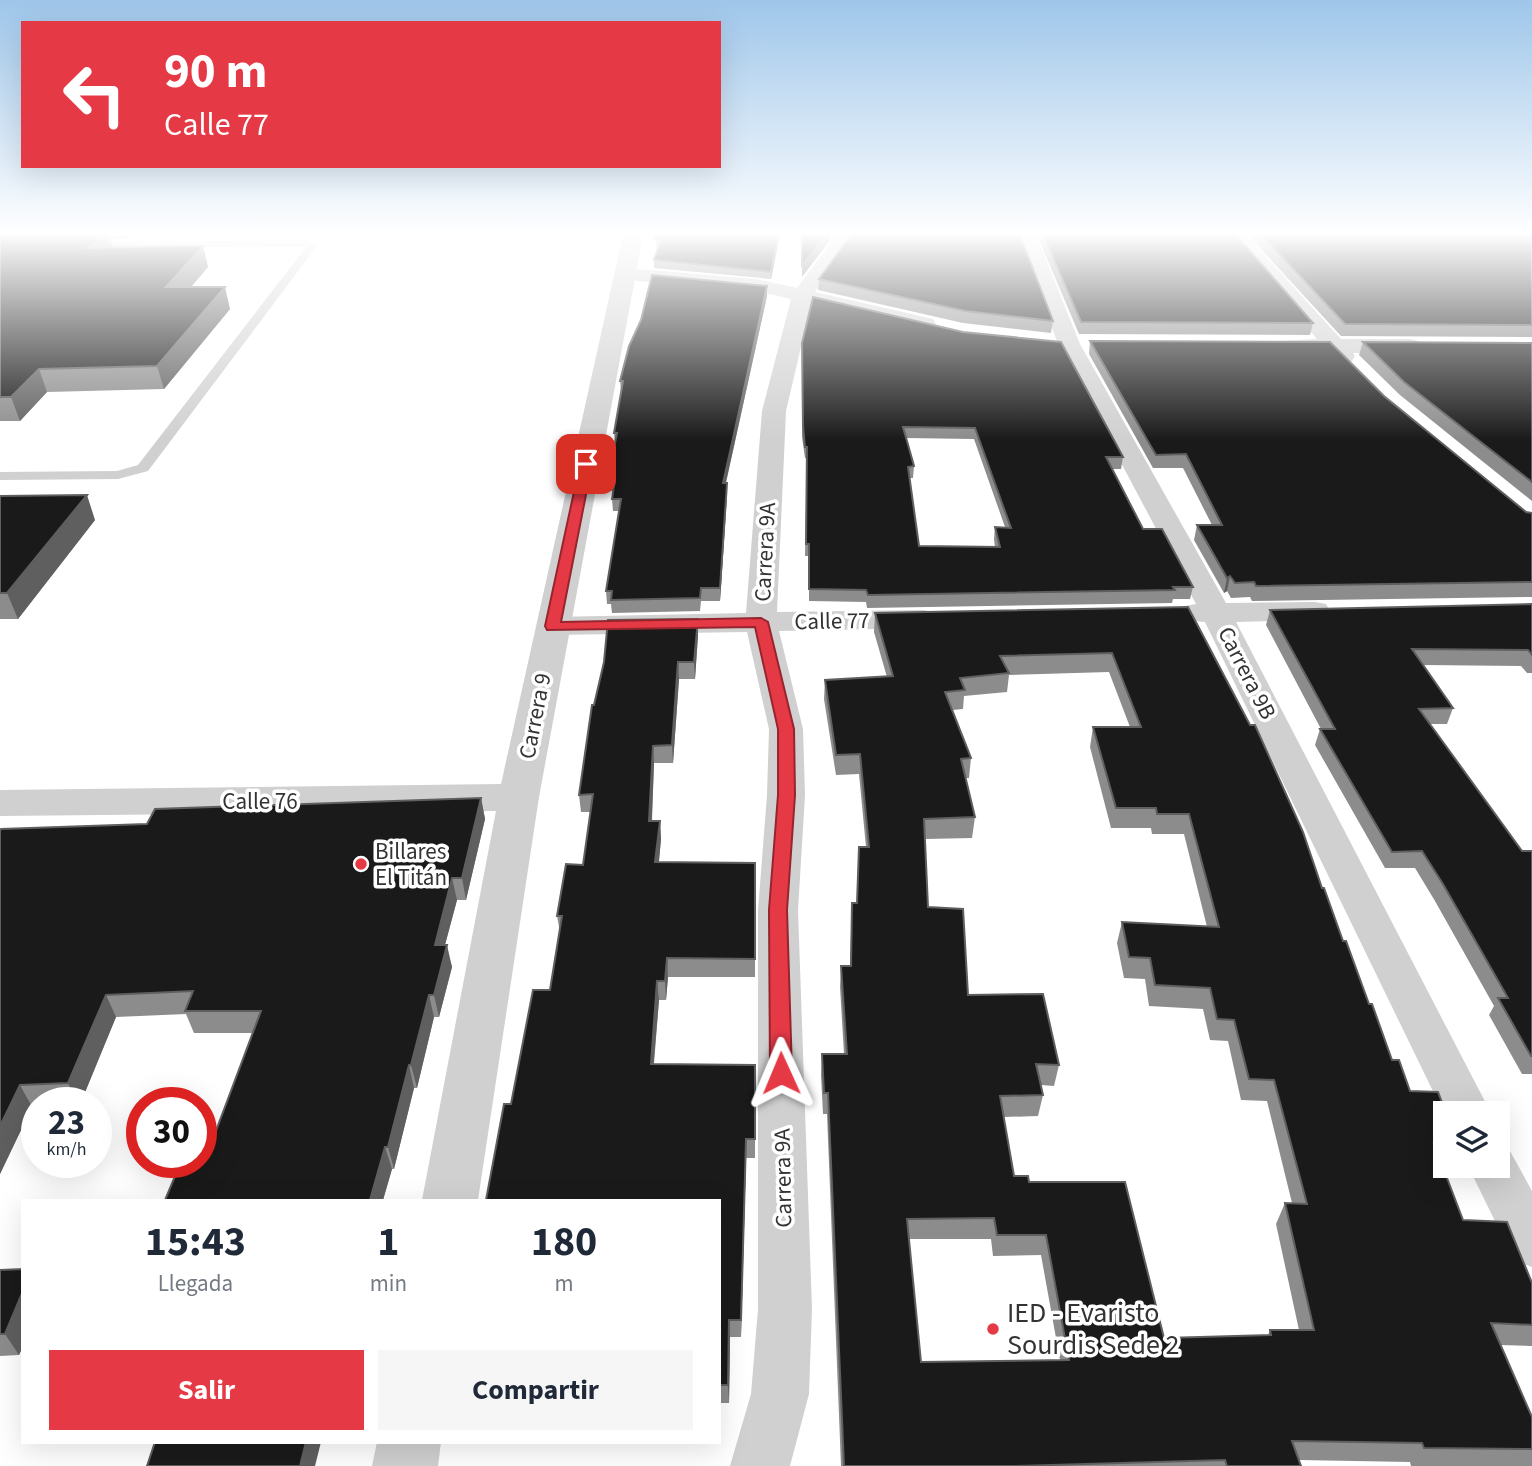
<!DOCTYPE html>
<html lang="es">
<meta charset="utf-8">
<style>
:root{--surface:#fff;--page:#f6f6f7;--text:#1f2937;--muted:#747a83;--accent:#e63946}
body{margin:0;font-family:"Source Sans 3",sans-serif;background:var(--page);color:var(--text);height:100vh;display:flex;flex-direction:column;font-size:26px;white-space:nowrap}
*{box-sizing:border-box;margin:0}
p{font-size:23px;color:var(--muted)}
.icon{flex:none;width:38px;height:38px;fill:none;stroke:currentColor;stroke-width:2;stroke-linecap:round;stroke-linejoin:round}
.map{position:relative;flex:1;overflow:hidden}
.details{position:absolute;left:21px;top:1199px;width:700px;height:245px;display:flex;flex-direction:column;background:var(--surface);border-radius:0px;box-shadow:0 7px 28px #0002}
.details>*{flex:none}
.guide{position:absolute;left:21px;top:21px;width:700px;height:147px;border-radius:0px;box-shadow:0 7px 28px #0002;background:#e63946;color:#fff;overflow:hidden}
.fabs{position:absolute;left:1433px;top:1101px;display:grid;gap:14px}
.fabs a{display:grid;place-items:center;width:77px;height:77px;border-radius:0px;background:var(--surface);box-shadow:0 7px 28px #0002;font-size:35px}
.speed{position:absolute;left:21px;top:1087px;display:flex;gap:14px;font-size:35px;font-weight:700;text-align:center}
.speed>*{display:grid;place-content:center;width:91px;height:91px;border-radius:50%;background:var(--surface);box-shadow:0 7px 28px #0002;line-height:1}
.speed small{font-size:18px;font-weight:400}
.speed .limit{border:10px solid #d22;background:#fff;color:#111}
.pin{position:absolute;display:grid;place-items:center;width:60px;height:60px;color:#fff;margin:-30px;border-radius:14px;box-shadow:0 4px 10px #0006}
.me{position:absolute;width:77px;margin:-38px;rotate:359deg;stroke-linejoin:round;filter:drop-shadow(0 0 5px #0008)}
.turn{display:flex;align-items:center;gap:24px;height:147px;padding:0 28px;font-size:32px}
.turn .icon{width:91px;height:91px;stroke-width:2.5}
.turn b{display:block;font-size:49px;line-height:60px}
.eta{display:flex;justify-content:space-evenly;align-items:center;height:119px;text-align:center}
.eta b{font-size:42px;font-weight:700;line-height:49px}
.cta{display:flex;gap:14px;margin-top:auto;padding:14px 28px}
.cta a{flex:1;height:80px;border-radius:0px;background:var(--accent);color:#fff;font-size:28px;font-weight:700;line-height:80px;text-align:center}
.cta a+a{background:var(--page);color:var(--text)}
.map>svg:first-child{display:block}
.lines{fill:none;stroke-linecap:round;stroke-linejoin:round}
.service{fill:#d0d0d0;fill-rule:evenodd}
.minor{fill:#d0d0d0;fill-rule:evenodd}
.tertiary{fill:#d0d0d0;fill-rule:evenodd}
.wall{fill:#8c8c8c;fill-rule:evenodd}
.shaded-wall{fill:#5f5f5f}
.building{fill:#1a1a1a;stroke:#5f5f5f;stroke-width:2;fill-rule:evenodd}
.route{fill:#e63946;stroke:#96252e;stroke-width:2}
.poi-dot{fill:#e63946;stroke:#fff;stroke-width:2.5}
.labels{text-anchor:middle;dominant-baseline:central;stroke-width:7;stroke-linejoin:round;paint-order:stroke}
.street-label{font-size:23px;fill:#333;stroke:#fff}
.poi-label{font-size:23px;fill:#333;stroke:#fff;text-anchor:start}
.near-poi-label{font-size:28px;fill:#333;stroke:#fff;text-anchor:start}
</style>
<div class="map">
<svg width="1532" height="1466" viewBox="0 0 1532 1466">
<rect width="100%" height="100%" fill="#fff"/>
<g class="lines">
<!-- service -->
<path class="service" d="M 305,240 L 317,246 L 148,471 L 118,479 L 0,480 L 0,472 L 117,471 L 138,465 L 306,247 L 88,247 L 85,246 L 85,242 Z"/>
<!-- minor -->
<path class="minor" d="M 833,235 L 851,235 L 848,245 L 815,292 L 933,319 L 936,324 L 933,329 L 925,330 L 811,304 L 786,411 L 777,612 L 923,610 L 934,612 L 939,619 L 934,626 L 923,628 L 779,631 L 803,729 L 805,795 L 798,910 L 812,1309 L 809,1394 L 790,1466 L 730,1466 L 751,1394 L 758,1309 L 758,910 L 767,795 L 769,729 L 747,632 L 553,635 L 542,633 L 537,626 L 542,619 L 553,617 L 746,613 L 762,411 L 791,299 L 756,291 L 625,280 L 618,278 L 615,274 L 618,270 L 625,268 L 756,279 L 797,288 L 830,244 Z
M 1018,235 L 1036,235 L 1080,344 L 1226,603 L 1315,602 L 1326,604 L 1330,611 L 1326,618 L 1315,620 L 1236,622 L 1491,1113 L 1446,1113 L 1446,1118 L 1205,622 L 1185,620 L 1180,613 L 1185,606 L 1196,604 L 1058,344 Z
M 1227,235 L 1246,235 L 1341,339 L 1410,339 L 1418,341 L 1421,346 L 1418,351 L 1410,353 L 1353,353 L 1355,356 L 1352,361 C 1341,364 1336,361 1329,353 L 1279,351 L 1276,346 L 1279,341 L 1317,339 Z
M 1498,1146 L 1510,1151 L 1532,1191 L 1532,1267 L 1514,1260 L 1468,1166 L 1498,1166 Z"/>
<!-- tertiary -->
<path class="tertiary" d="M 623,235 L 643,235 L 539,797 L 478,1200 L 422,1200 L 496,811 L 0,816 L 0,790 L 501,784 Z
M 377,1442 L 441,1442 L 438,1466 L 372,1466 Z"/>
</g>
<!-- wall -->
<path class="wall" d="M 0,235 L 131,235 L 126,239 L 110,239 L 113,247 L 203,246 L 208,267 L 191,287 L 230,309 L 164,389 L 47,392 L 20,421 L 0,421 Z
M 656,235 L 780,235 L 771,279 L 654,268 L 654,260 L 658,246 L 656,246 Z
M 1037,235 L 1236,235 L 1313,323 L 1310,335 L 1079,334 Z
M 1248,235 L 1532,235 L 1532,337 L 1341,336 Z
M 819,279 L 1053,321 L 1051,333 L 963,323 L 818,290 Z
M 767,296 L 726,483 L 727,495 L 720,601 L 701,601 L 700,611 L 612,613 L 611,604 L 607,604 L 606,591 L 619,511 L 613,511 L 612,499 L 613,491 L 609,491 L 608,479 L 615,443 L 614,433 L 621,391 L 620,381 Z
M 1090,341 L 1384,396 L 1526,512 L 1532,513 L 1532,597 L 1252,601 L 1250,597 L 1231,598 L 1227,591 L 1224,593 L 1194,540 L 1197,525 L 1212,525 L 1183,468 L 1153,468 L 1089,354 Z
M 1363,342 L 1532,343 L 1532,501 L 1400,395 L 1359,355 Z
M 802,353 L 1123,457 L 1121,469 L 1111,469 L 1143,529 L 1193,587 L 1190,599 L 1173,599 L 1172,603 L 867,608 L 866,602 L 809,601 L 809,556 L 805,556 L 807,458 L 805,458 L 802,437 ZM 906,438 L 974,439 L 1005,527 L 995,527 L 994,539 L 995,547 L 919,546 L 910,478 L 913,478 L 914,466 Z
M 0,496 L 95,520 L 18,619 L 0,619 Z
M 1532,604 L 1532,673 L 1527,673 L 1521,666 L 1423,665 L 1453,708 L 1447,724 L 1430,724 L 1522,851 L 1532,851 L 1532,1074 L 1522,1074 L 1489,1015 L 1494,1006 L 1435,901 L 1415,868 L 1385,868 L 1315,745 L 1320,729 L 1321,729 L 1266,625 L 1270,610 Z
M 1188,607 L 1322,888 L 1392,1060 L 1410,1091 L 1446,1113 L 1446,1166 L 1448,1166 L 1443,1166 L 1463,1220 L 1532,1283 L 1532,1346 L 1500,1345 L 1532,1449 L 1532,1466 L 1411,1466 L 1410,1462 L 1299,1460 L 1301,1466 L 841,1466 L 827,1114 L 823,1114 L 821,1075 L 822,1054 L 844,1054 L 840,987 L 841,966 L 850,966 L 852,903 L 857,903 L 866,847 L 859,774 L 836,775 L 824,699 L 825,680 L 887,677 L 874,632 L 875,613 ZM 1109,672 L 1130,727 L 1093,727 L 1090,747 L 1111,828 L 1151,828 L 1152,834 L 1184,834 L 1207,927 L 1122,922 L 1117,943 L 1124,978 L 1145,979 L 1149,1006 L 1203,1009 L 1210,1040 L 1228,1041 L 1241,1100 L 1267,1101 L 1292,1203 L 1285,1203 L 1276,1224 L 1299,1330 L 1270,1330 L 1268,1335 L 1164,1338 L 1029,1182 L 1014,1176 L 1004,1117 L 1038,1116 L 1043,1095 L 1041,1085 L 1054,1086 L 1059,1065 L 968,995 L 928,907 L 925,839 L 972,838 L 975,817 L 966,778 L 969,778 L 971,758 L 953,710 L 963,709 L 964,696 L 1007,692 L 1009,675 ZM 909,1239 L 991,1239 L 993,1256 L 1041,1255 L 1060,1360 L 921,1362 Z
M 698,619 L 698,635 L 695,679 L 679,679 L 673,763 L 654,763 L 652,821 L 660,821 L 661,839 L 659,862 L 755,863 L 755,977 L 668,977 L 666,1000 L 659,1000 L 654,1064 L 755,1065 L 755,1158 L 746,1158 L 741,1337 L 730,1337 L 729,1403 L 719,1403 L 719,1200 L 511,1104 L 550,990 L 560,932 L 557,916 L 583,865 L 591,812 L 581,812 L 579,795 L 594,705 Z
M 481,798 L 485,819 L 466,900 L 457,900 L 445,945 L 452,967 L 439,1017 L 434,1017 L 417,1088 L 414,1088 L 394,1169 L 392,1169 L 383,1200 L 165,1200 L 205,1160 L 253,1033 L 194,1033 L 186,1014 L 116,1017 L 81,1102 L 37,1102 L 37,1107 L 32,1107 L 0,1174 L 0,831 L 147,824 Z
M 23,1269 L 23,1346 L 19,1355 L 0,1356 L 0,1270 Z"/>
<!-- shaded-wall -->
<path class="shaded-wall" d="M 103,235 L 109,235 L 114,250 L 88,248 Z
M 779,235 L 780,235 L 771,279 L 771,272 Z
M 826,235 L 831,235 L 828,243 L 802,277 L 802,265 Z
M 203,246 L 208,267 L 172,309 L 166,287 Z
M 767,286 L 767,296 L 723,495 L 723,483 Z
M 225,287 L 230,309 L 164,389 L 157,366 Z
M 39,369 L 47,392 L 20,421 L 11,397 Z
M 727,483 L 727,495 L 720,601 L 720,588 Z
M 87,495 L 95,520 L 18,619 L 7,593 Z
M 1230,576 L 1227,591 L 1224,593 L 1227,578 Z
M 698,619 L 698,635 L 695,679 L 694,662 Z
M 678,662 L 679,679 L 673,763 L 672,745 Z
M 653,746 L 654,763 L 651,838 L 649,821 Z
M 481,798 L 485,819 L 466,900 L 462,878 Z
M 660,821 L 661,839 L 657,880 L 655,862 Z
M 452,878 L 457,900 L 439,967 L 435,945 Z
M 447,945 L 452,967 L 439,1017 L 434,995 Z
M 667,958 L 668,977 L 666,1000 L 665,981 Z
M 657,981 L 659,1000 L 652,1082 L 651,1064 Z
M 106,995 L 116,1017 L 81,1102 L 78,1102 L 68,1083 Z
M 429,995 L 434,1017 L 417,1088 L 411,1065 Z
M 409,1065 L 414,1088 L 394,1169 L 388,1147 Z
M 20,1085 L 32,1107 L 0,1174 L 0,1126 Z
M 746,1139 L 746,1158 L 741,1337 L 741,1320 Z
M 385,1147 L 392,1169 L 383,1200 L 370,1200 Z
M 23,1291 L 23,1346 L 19,1355 L 5,1334 Z
M 729,1320 L 730,1337 L 729,1403 L 728,1385 Z
M 306,1442 L 321,1442 L 315,1466 L 300,1466 Z"/>
<!-- building -->
<path class="building" d="M 0,235 L 103,235 L 88,248 L 203,246 L 166,287 L 225,287 L 157,366 L 39,369 L 11,397 L 0,397 Z
M 656,235 L 779,235 L 771,272 L 654,260 L 661,239 L 655,239 Z
M 802,235 L 826,235 L 802,265 Z
M 851,235 L 1020,235 L 1053,321 L 965,311 L 819,279 Z
M 1043,235 L 1236,235 L 1313,323 L 1081,322 Z
M 1261,235 L 1532,235 L 1532,325 L 1345,324 Z
M 652,275 L 767,286 L 723,483 L 727,483 L 720,588 L 701,588 L 700,598 L 611,600 L 612,591 L 606,591 L 621,499 L 612,499 L 615,479 L 608,479 L 617,433 L 614,433 L 623,381 L 620,381 L 629,346 L 641,320 Z
M 813,297 L 963,332 L 1061,342 L 1123,457 L 1106,457 L 1143,529 L 1162,529 L 1193,587 L 1173,587 L 1175,590 L 868,595 L 866,590 L 809,589 L 809,544 L 806,544 L 807,447 L 805,447 L 803,426 L 802,343 ZM 903,427 L 975,428 L 1011,528 L 995,527 L 1000,547 L 919,546 L 908,467 L 914,466 Z
M 1090,341 L 1330,342 L 1384,396 L 1526,512 L 1532,513 L 1532,582 L 1256,586 L 1254,582 L 1235,583 L 1230,576 L 1227,578 L 1197,525 L 1222,525 L 1186,454 L 1156,455 Z
M 1363,342 L 1532,343 L 1532,482 L 1404,382 Z
M 87,495 L 7,593 L 0,593 L 0,496 Z
M 1532,604 L 1532,655 L 1528,650 L 1412,649 L 1453,708 L 1419,709 L 1522,851 L 1532,851 L 1532,1056 L 1531,1056 L 1498,998 L 1508,998 L 1443,884 L 1422,851 L 1392,852 L 1320,729 L 1335,729 L 1270,610 Z
M 1188,607 L 1250,725 L 1255,725 L 1303,832 L 1322,888 L 1324,888 L 1343,941 L 1346,941 L 1369,1004 L 1372,1004 L 1392,1060 L 1399,1060 L 1410,1091 L 1438,1092 L 1446,1113 L 1446,1145 L 1434,1144 L 1463,1220 L 1507,1222 L 1532,1283 L 1532,1325 L 1491,1323 L 1532,1417 L 1532,1449 L 1424,1448 L 1422,1443 L 1292,1441 L 1301,1466 L 1227,1466 L 1225,1460 L 1016,1466 L 844,1466 L 828,1093 L 824,1093 L 822,1054 L 847,1054 L 841,966 L 851,966 L 852,903 L 857,903 L 859,847 L 869,847 L 860,754 L 836,755 L 825,680 L 893,676 L 875,613 ZM 1112,653 L 1141,727 L 1093,727 L 1116,808 L 1156,808 L 1157,814 L 1189,814 L 1219,927 L 1122,922 L 1129,957 L 1150,958 L 1155,985 L 1210,988 L 1217,1019 L 1234,1020 L 1249,1079 L 1274,1080 L 1307,1204 L 1285,1203 L 1314,1330 L 1270,1330 L 1271,1335 L 1164,1338 L 1125,1182 L 1029,1182 L 1028,1176 L 1014,1176 L 1000,1096 L 1043,1095 L 1036,1064 L 1059,1065 L 1043,994 L 968,995 L 963,909 L 928,907 L 924,819 L 975,817 L 961,759 L 971,758 L 945,692 L 965,690 L 960,678 L 1009,673 L 1000,656 ZM 994,1218 L 997,1235 L 1046,1235 L 1069,1360 L 921,1362 L 907,1219 Z
M 698,619 L 694,662 L 678,662 L 672,745 L 653,746 L 649,821 L 660,821 L 655,862 L 755,863 L 755,959 L 667,958 L 665,981 L 657,981 L 651,1064 L 755,1065 L 755,1139 L 746,1139 L 741,1320 L 729,1320 L 728,1385 L 719,1385 L 719,1200 L 486,1200 L 504,1104 L 511,1104 L 533,990 L 550,990 L 562,916 L 557,916 L 566,864 L 583,865 L 593,794 L 579,795 L 592,705 L 594,705 L 604,662 L 608,620 Z
M 481,798 L 462,878 L 452,878 L 435,945 L 447,945 L 434,995 L 429,995 L 411,1065 L 409,1065 L 388,1147 L 385,1147 L 370,1200 L 165,1200 L 181,1162 L 201,1162 L 201,1160 L 205,1160 L 261,1011 L 185,1011 L 193,991 L 106,995 L 68,1083 L 20,1085 L 0,1126 L 0,831 L 1,829 L 147,824 L 155,809 Z
M 23,1269 L 23,1291 L 5,1334 L 0,1334 L 0,1270 Z
M 155,1442 L 306,1442 L 300,1466 L 147,1466 Z"/>
<!-- sky -->
<linearGradient id="sky" x2="0" y2="1"><stop stop-color="#9ec6ea"/><stop offset="0.53" stop-color="#fff"/><stop offset="1" stop-color="#fff" stop-opacity="0"/></linearGradient>
<rect width="1532" height="440" fill="url(#sky)"/>
<!-- route -->
<path class="route" d="M 586,460 L 592,464 L 561,622 L 761,618 L 768,622 L 794,729 L 795,795 L 787,910 L 792,1073 L 788,1079 L 781,1082 L 774,1079 L 770,1073 L 769,910 L 778,795 L 778,729 L 755,627 L 547,630 L 545,626 L 580,464 Z"/>
<!-- markers -->
<g class="poi-dot">
<circle cx="361" cy="864" r="7"/>
<circle cx="993" cy="1329" r="7"/>
</g>
<g class="labels">
<!-- street labels -->
<g class="street-label">
<text transform="translate(765 552) rotate(-87)">Carrera 9A</text>
<text transform="translate(832 621) rotate(-1)">Calle 77</text>
<text transform="translate(1247 673) rotate(63)">Carrera 9B</text>
<text transform="translate(535 716) rotate(-79)">Carrera 9</text>
<text x="260" y="801">Calle 76</text>
<text transform="translate(783 1178) rotate(-91)">Carrera 9A</text>
</g>
<!-- poi labels -->
<g class="poi-label">
<text x="375" y="851">Billares<tspan x="375" dy="26">El Titán</tspan></text>
</g>
<!-- near-poi labels -->
<g class="near-poi-label">
<text x="1007" y="1313">IED - Evaristo<tspan x="1007" dy="32">Sourdis Sede 2</tspan></text>
</g>
</g>
</svg>
<div class="fabs">
<a><svg class="icon" aria-label="layers" viewBox="0 0 24 24"><path d="M12 4l9 5-9 5-9-5zM3 14l9 5 9-5"/></svg></a>
</div>
<div class="speed"><div>23<small>km/h</small></div><div class="limit">30</div></div>
<div class="pin" style="left:586px;top:464px;background:#d93025"><svg class="icon" aria-label="arrive" viewBox="0 0 24 24"><path d="M6 21V4h12l-3 4 3 4H6"/></svg></div>
<svg class="me" style="left:781px;top:1073px" viewBox="-20 -20 40 40"><path d="M0-17L14 15 0 8-14 15z" fill="#e63946" stroke="#fff" stroke-width="4"/></svg>
<div class="guide">
<div class="turn"><svg class="icon" aria-label="left" viewBox="0 0 24 24"><path d="M17 20v-9H6M10 6l-5 5 5 5"/></svg><div><b>90 m</b>Calle 77</div></div>
</div>
<section class="details">
<div class="eta">
<div><b>15:43</b><p>Llegada</p></div>
<div><b>1</b><p>min</p></div>
<div><b>180</b><p>m</p></div>
</div>
<div class="cta"><a>Salir</a><a>Compartir</a></div>
</section>
</div>
